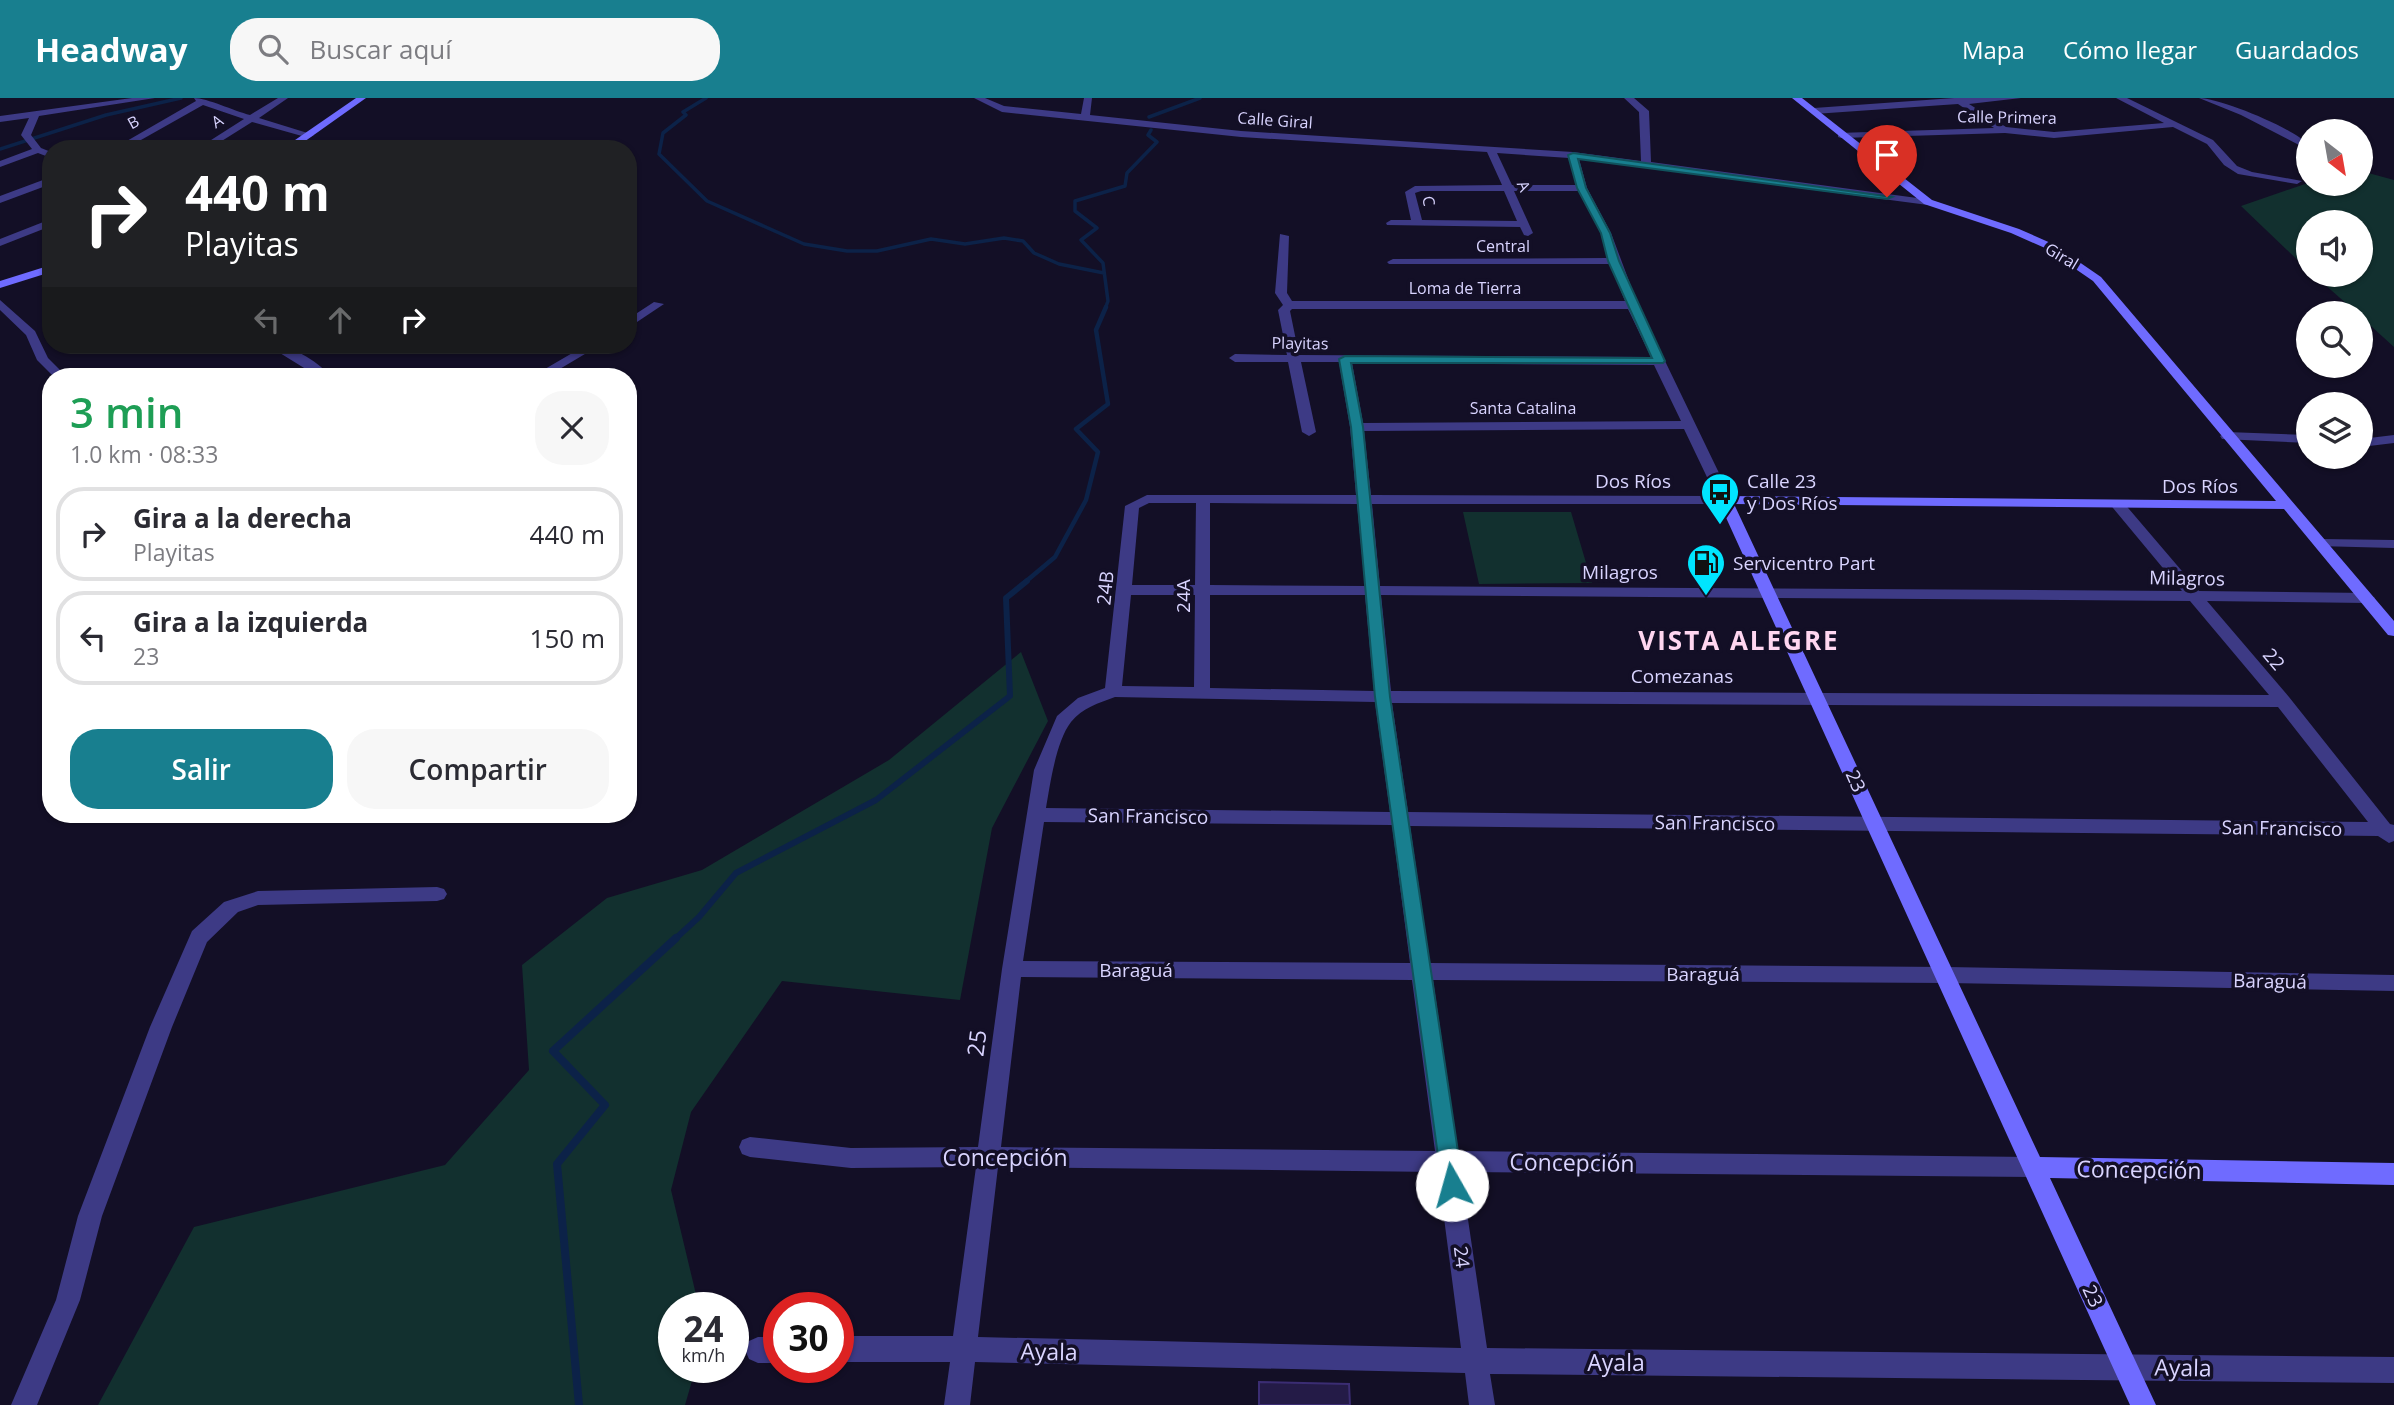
<!DOCTYPE html>
<html lang="es">
<meta charset="utf-8">
<style>
:root{--surface:#fff;--page:#f7f7f7;--text:#2b2b33;--muted:#7c7c81;--line:#e1e1e2;--accent:#187f8f}
body{margin:0;font-family:"Open Sans",sans-serif;background:var(--page);color:var(--text);height:100vh;display:flex;flex-direction:column;font-size:26px;white-space:nowrap}
*{box-sizing:border-box;margin:0}
p{font-size:23px;color:var(--muted)}
.icon{flex:none;width:38px;height:38px;fill:none;stroke:currentColor;stroke-width:2;stroke-linecap:round;stroke-linejoin:round}
.map{position:relative;flex:1;overflow:hidden}
.sheet{position:absolute;left:42px;top:270px;width:595px;height:455px;display:flex;flex-direction:column;background:var(--surface);border-radius:28px;box-shadow:0 2px 5px #0004}
.sheet>*{flex:none}
.hud{position:absolute;left:42px;top:42px;width:595px;height:214px;border-radius:28px;box-shadow:0 2px 5px #0004;background:#202124;color:#fff;overflow:hidden}
.needle{width:46px;rotate:149deg}
.buttons{position:absolute;left:2296px;top:21px;display:grid;gap:14px}
.buttons a{display:grid;place-items:center;width:77px;height:77px;border-radius:50%;background:var(--surface);box-shadow:0 2px 5px #0004;font-size:35px}
.speed{position:absolute;left:658px;top:1194px;display:flex;gap:14px;font-size:35px;font-weight:700;text-align:center}
.speed>*{display:grid;place-content:center;width:91px;height:91px;border-radius:50%;background:var(--surface);box-shadow:0 2px 5px #0004;line-height:1}
.speed small{font-size:18px;font-weight:400}
.speed .limit{border:10px solid #d22;background:#fff;color:#111}
.pin{position:absolute;display:grid;place-items:center;width:60px;height:60px;color:#fff;margin:-72px -30px;border-radius:50% 50% 50% 0;rotate:-45deg;box-shadow:0 0 7px #0007}
.pin .icon{rotate:45deg}
.me{position:absolute;width:77px;margin:-38px;rotate:353deg;stroke-linejoin:round;filter:drop-shadow(0 0 5px #0008)}
.turn{display:flex;align-items:center;gap:24px;height:147px;padding:0 28px;font-size:32px}
.turn .icon{width:91px;height:91px;stroke-width:2.5}
.turn b{display:block;font-size:49px;line-height:60px}
.lanes{display:flex;align-items:center;height:66px;padding:0 28px;background:#0003;justify-content:center;gap:35px;direction:ltr}
.lanes .off{opacity:.35}
.round{display:grid;place-items:center;flex:none;width:74px;height:74px;border-radius:28px;background:var(--page)}
.overview{display:flex;align-items:center;justify-content:space-between;height:119px;padding:0 28px}
h1{font-size:42px;font-weight:600;line-height:52px;color:#1e9e55}
.action{display:flex;gap:14px;margin-top:auto;padding:14px 28px}
.action a{flex:1;height:80px;border-radius:28px;background:var(--accent);color:#fff;font-size:28px;font-weight:600;line-height:80px;text-align:center}
.action a+a{background:var(--page);color:var(--text)}
ul{padding:0;list-style:none}
li{display:flex;align-items:center;gap:21px;height:94px;margin:0 14px 10px;padding:0 14px;border:4px solid var(--line);border-radius:28px}
li div{flex:1}
li b{display:block;font-size:26px}
li em{font-style:normal}
header{display:flex;align-items:center;gap:42px;box-sizing:border-box;height:98px;padding:0 35px;background:var(--accent);color:#fff}
header strong{font-size:33px}
nav{display:flex;gap:38px;margin-inline-start:auto;font-size:24px}
.search{width:490px;height:63px;background:var(--page);display:flex;align-items:center;gap:18px;box-sizing:border-box;padding:0 24px;border-radius:28px;color:var(--muted);font-size:26px}
.map>svg:first-child{display:block}
.green{fill:#12302f}
.lines{fill:none;stroke-linecap:round;stroke-linejoin:round}
.stream-far3{stroke:#0c2248;stroke-width:3.5}
.stream-far2{stroke:#0c2248;stroke-width:4.5}
.stream-far1{stroke:#0c2248;stroke-width:6}
.stream{stroke:#0c2248;stroke-width:8}
.building{fill:#241b47;stroke:#3b2d73;stroke-width:2}
.street{fill:#3d3a85;fill-rule:evenodd}
.secondary{fill:#6f6bff;fill-rule:evenodd}
.route{fill:#187f8f;stroke:#10535d;stroke-width:2}
.labels{text-anchor:middle;dominant-baseline:central;stroke-width:7;stroke-linejoin:round;paint-order:stroke}
.far-street-label{font-size:16px;fill:#d9d4ff;stroke:#130f26}
.street-label{font-size:19px;fill:#d9d4ff;stroke:#130f26}
.poi-label{font-size:19px;fill:#d9d4ff;stroke:#130f26;text-anchor:start}
.near-street-label{font-size:23px;fill:#d9d4ff;stroke:#130f26}
.district-label{font-size:26px;font-weight:bold;letter-spacing:2px;fill:#ffd6f0;stroke:#130f26}
</style>
<header>
<strong>Headway</strong>
<div class="search"><svg class="icon" aria-label="search" viewBox="0 0 24 24"><circle cx="10" cy="10" r="6"/><path d="M15 15l6 6"/></svg>Buscar aquí</div>
<nav><a>Mapa</a><a>Cómo llegar</a><a>Guardados</a></nav>
</header>
<div class="map">
<svg width="2394" height="1307" viewBox="0 0 2394 1307">
<rect width="100%" height="100%" fill="#130f26"/>
<!-- green -->
<path class="green" d="M 2361,73 L 2394,82 L 2394,249 L 2361,219 L 2361,215 L 2357,215 L 2314,177 L 2361,177 L 2361,124 L 2308,124 L 2308,172 L 2241,108 L 2308,85 L 2361,86 Z
M 1463,414 L 1571,414 L 1592,485 L 1479,486 Z
M 1021,554 L 1048,623 L 992,730 L 960,902 L 782,883 L 691,1014 L 671,1092 L 699,1209 L 674,1209 L 674,1269 L 696,1269 L 685,1307 L 98,1307 L 194,1129 L 445,1067 L 529,972 L 522,867 L 607,800 L 702,772 L 889,662 Z"/>
<g class="lines">
<!-- stream-far3 -->
<path class="stream-far3" d="M 706,0 L 683,14 L 686,17 L 663,35 L 659,56 L 707,103 L 804,146 L 847,153 L 877,153 L 931,141 L 965,146 L 1004,140 L 1023,143 L 1034,155 L 1059,166 L 1104,175
M 1149,19 L 1200,0
M 0,51 L 106,17 L 181,0
M 1105,211 L 1108,203 L 1103,165 L 1081,142 L 1097,130 L 1075,113 L 1075,103 L 1125,88 L 1127,75 L 1157,44 L 1148,37 L 1151,32"/>
<!-- stream-far2 -->
<path class="stream-far2" d="M 1024,485 L 1055,459 L 1086,402 L 1098,354 L 1076,331 L 1108,306 L 1096,232 L 1106,209"/>
<!-- stream-far1 -->
<path class="stream-far1" d="M 674,842 L 699,819 L 736,775 L 876,702 L 1010,598 L 1006,500 L 1027,483"/>
<!-- stream -->
<path class="stream" d="M 579,1307 L 557,1066 L 605,1007 L 553,953 L 676,840"/>
</g>
<!-- building -->
<path class="building" d="M 1259,1284 L 1349,1286 L 1350,1307 L 1259,1307 Z"/>
<g class="lines">
<!-- street -->
<path class="street" d="M 132,0 L 155,0 L 39,18 L 31,37 L 41,50 L 51,54 L 51,60 L 38,55 L 0,69 L 0,63 L 32,51 L 21,37 L 29,20 L 0,24 L 0,18 Z
M 194,0 C 207,0 234,13 250,17 L 278,0 L 288,0 L 259,20 L 314,37 L 309,40 L 252,24 L 209,51 L 197,51 L 244,21 L 203,7 L 125,51 L 113,51 L 196,3 Z
M 974,0 L 985,0 L 1004,8 L 1081,16 L 1084,0 L 1092,0 L 1090,17 L 1241,33 L 1573,54 L 1641,63 L 1639,14 L 1624,0 L 1634,0 L 1649,13 L 1651,64 L 1932,102 L 1933,104 L 1928,107 L 1579,61 L 1587,90 L 1611,135 L 1638,207 L 1732,402 L 1725,406 L 1372,406 L 1380,488 L 2182,493 L 2113,410 L 2111,407 L 2118,403 L 2123,404 L 2199,493 L 2367,495 L 2375,500 L 2367,505 L 2207,503 L 2289,599 L 2390,726 L 2394,727 L 2394,743 L 2389,745 L 2378,738 L 1410,728 L 1430,865 L 1947,869 L 2394,877 L 2394,893 L 1947,885 L 1433,882 L 1458,1053 L 2032,1059 L 2040,1062 L 2043,1069 L 2040,1076 L 2032,1079 L 1461,1074 L 1487,1250 L 2394,1259 L 2394,1285 L 1490,1276 L 1495,1307 L 1469,1307 L 1465,1275 L 975,1264 L 970,1307 L 944,1307 L 950,1264 L 838,1264 L 838,1238 L 953,1238 L 976,1069 L 851,1070 L 750,1059 L 742,1056 L 739,1049 L 742,1042 L 750,1039 L 851,1050 L 978,1049 L 1002,871 L 1034,672 L 1057,618 L 1078,600 L 1105,590 L 1125,408 L 1147,397 L 1356,397 L 1350,329 L 1339,264 L 1301,264 L 1316,334 L 1309,338 L 1302,334 L 1288,264 L 1235,264 L 1229,260 L 1235,256 L 1287,257 L 1278,212 L 1283,207 L 1275,195 L 1280,136 L 1289,138 L 1287,195 L 1292,203 L 1625,203 L 1610,166 L 1389,166 L 1387,164 L 1393,161 L 1608,160 L 1601,135 L 1579,93 L 1514,93 L 1533,135 L 1528,138 L 1524,137 L 1520,129 L 1387,127 L 1386,125 L 1391,122 L 1411,122 L 1405,94 L 1415,88 L 1502,87 L 1487,54 L 1241,39 L 1002,14 ZM 1497,55 L 1569,60 L 1576,87 L 1512,87 ZM 1421,93 L 1504,93 L 1517,123 L 1422,122 L 1415,95 ZM 1292,211 L 1628,211 L 1651,259 L 1299,257 L 1290,213 ZM 1352,265 L 1654,267 L 1681,323 L 1363,325 ZM 1684,331 L 1716,398 L 1371,397 L 1364,333 ZM 1149,405 L 1196,405 L 1195,487 L 1132,487 L 1139,410 ZM 1210,405 L 1357,406 L 1365,488 L 1210,487 ZM 1131,497 L 1195,497 L 1194,589 L 1122,588 ZM 1210,497 L 1365,497 L 1374,593 L 1210,590 ZM 1381,497 L 2190,503 L 2269,597 L 1391,593 ZM 1115,599 L 1375,604 L 1390,714 L 1046,710 C 1050,687 1056,643 1071,624 C 1082,610 1099,605 1115,599 ZM 1392,605 L 2278,609 L 2368,724 L 1408,714 ZM 1044,724 L 1392,727 L 1410,865 L 1023,863 ZM 1021,879 L 1412,882 L 1435,1053 L 1001,1049 ZM 998,1069 L 1438,1074 L 1461,1250 L 978,1239 Z
M 1954,0 L 2021,0 L 1969,6 L 2006,29 L 2054,34 L 2164,25 L 2116,0 L 2127,0 L 2213,42 L 2237,68 L 2252,74 L 2302,83 L 2297,86 L 2238,76 L 2224,67 L 2207,46 L 2173,29 L 2054,40 L 2005,35 L 1841,40 L 1838,39 L 1838,35 L 1994,30 L 1958,6 L 1814,16 L 1809,13 L 1814,10 Z
M 2199,0 C 2220,0 2296,31 2308,47 L 2301,48 L 2241,17 Z
M 51,79 L 51,86 L 0,105 L 0,98 Z
M 51,121 L 51,128 L 0,148 L 0,141 Z
M 0,202 L 35,233 L 48,260 L 66,278 L 53,278 L 37,262 L 26,237 L 0,212 Z
M 654,204 L 664,206 L 628,230 L 628,221 Z
M 267,247 C 288,246 316,261 330,278 L 317,278 Z
M 586,247 L 600,247 L 548,278 L 533,278 Z
M 2227,334 L 2308,337 L 2308,345 L 2222,341 L 2220,338 Z
M 2394,337 L 2394,345 L 2361,349 L 2361,341 Z
M 2322,441 L 2394,442 L 2394,450 L 2317,448 L 2315,445 Z
M 437,789 L 444,791 L 447,796 L 444,801 L 437,803 L 258,807 L 238,814 L 207,844 L 172,929 L 102,1118 L 80,1202 L 37,1307 L 11,1307 L 56,1202 L 78,1118 L 150,929 L 192,833 L 224,804 L 258,793 Z
M 758,1239 L 779,1239 L 779,1265 L 758,1265 L 749,1261 L 745,1252 L 749,1243 Z"/>
<!-- secondary -->
<path class="secondary" d="M 356,0 L 366,0 L 294,51 L 282,51 Z
M 1792,0 L 1802,0 L 1932,102 L 2019,131 L 2053,146 L 2101,179 L 2394,523 L 2394,538 L 2388,537 L 2284,411 L 1734,406 L 2040,1059 L 2394,1065 L 2394,1087 L 2050,1080 L 2156,1307 L 2130,1307 L 1718,402 L 1725,398 L 2276,403 L 2093,183 L 2045,150 L 2011,135 L 1924,106 Z
M 51,167 L 51,174 L 0,190 L 0,183 Z"/>
</g>
<!-- route -->
<path class="route" d="M 1573,55 L 1892,99 L 1887,101 L 1578,61 L 1586,90 L 1610,135 L 1619,163 L 1665,263 L 1663,265 L 1351,265 L 1363,329 L 1390,599 L 1463,1087 L 1460,1094 L 1452,1097 L 1445,1094 L 1442,1087 L 1375,599 L 1351,329 L 1339,261 L 1345,258 L 1652,260 L 1608,163 L 1601,135 L 1577,90 L 1568,57 Z"/>
<!-- icons -->
<defs>
<symbol id="bus-pin" viewBox="-11 -11 22 30"><path d="M0 17L-7.5 6A9.5 9.5 0 1 1 7.5 6Z" fill="#00e5ff" stroke="#130f26"/><path d="M-5-6H5V4H4V6H2V4H-2V6H-4V4H-5ZM-3.5-4V0h7V-4ZM-3.5 1.2v1.5H-2V1.2ZM2 1.2v1.5H3.5V1.2Z" fill="#111"/></symbol>
<symbol id="fuel-pin" viewBox="-11 -11 22 30"><path d="M0 17L-7.5 6A9.5 9.5 0 1 1 7.5 6Z" fill="#00e5ff" stroke="#130f26"/><path d="M-5.5-6h7V0h2V4h1.3V-2.5L3-4.5l.8-.8L6-3V5H2.5V1h-1V6h-7ZM-4.2-4.7v3.2H.2V-4.7Z" fill="#111"/></symbol>
</defs>
<g fill-rule="evenodd">
<use href="#bus-pin" x="1698" y="372" width="44" height="60"/>
<use href="#fuel-pin" x="1684" y="443" width="44" height="60"/>
</g>
<g class="labels">
<!-- far-street labels -->
<g class="far-street-label">
<text transform="translate(2007 19) rotate(1)">Calle Primera</text>
<text transform="translate(1275 22) rotate(4)">Calle Giral</text>
<text transform="translate(217 23) rotate(-31)">A</text>
<text transform="translate(133 24) rotate(-29)">B</text>
<text transform="translate(1524 88) rotate(66)">A</text>
<text transform="translate(1429 103) rotate(80)">C</text>
<text x="1503" y="148">Central</text>
<text transform="translate(2062 158) rotate(31)">Giral</text>
<text x="1465" y="190">Loma de Tierra</text>
<text transform="translate(1300 245) rotate(1)">Playitas</text>
<text x="1523" y="310">Santa Catalina</text>
</g>
<!-- street labels -->
<g class="street-label">
<text x="1633" y="383">Dos Ríos</text>
<text x="2200" y="388">Dos Ríos</text>
<text x="1620" y="474">Milagros</text>
<text transform="translate(2187 480) rotate(1)">Milagros</text>
<text transform="translate(1105 490) rotate(-84)">24B</text>
<text transform="translate(1183 498) rotate(-90)">24A</text>
<text transform="translate(2274 561) rotate(50)">22</text>
<text x="1682" y="578">Comezanas</text>
<text transform="translate(1856 683) rotate(66)">23</text>
<text transform="translate(1148 718) rotate(1)">San Francisco</text>
<text transform="translate(1715 725) rotate(1)">San Francisco</text>
<text transform="translate(2282 730) rotate(1)">San Francisco</text>
<text x="1136" y="872">Baraguá</text>
<text x="1703" y="876">Baraguá</text>
<text transform="translate(2270 883) rotate(1)">Baraguá</text>
<text transform="translate(1462 1159) rotate(83)">24</text>
<text transform="translate(2093 1198) rotate(65)">23</text>
</g>
<!-- poi labels -->
<g class="poi-label">
<text x="1747" y="383">Calle 23<tspan x="1747" dy="22">y Dos Ríos</tspan></text>
<text x="1733" y="465">Servicentro Part</text>
</g>
<!-- near-street labels -->
<g class="near-street-label">
<text transform="translate(976 945) rotate(-83)">25</text>
<text x="1005" y="1059">Concepción</text>
<text transform="translate(1572 1064) rotate(1)">Concepción</text>
<text transform="translate(2139 1071) rotate(1)">Concepción</text>
<text transform="translate(1049 1253) rotate(1)">Ayala</text>
<text x="1616" y="1264">Ayala</text>
<text transform="translate(2183 1269) rotate(1)">Ayala</text>
</g>
<!-- district labels -->
<g class="district-label">
<text x="1739" y="542">VISTA ALEGRE</text>
</g>
</g>
</svg>
<div class="buttons">
<a><svg class="needle" viewBox="-14 -14 28 28"><path d="M0-13l5 13h-10z" fill="#e53935"/><path d="M0 13l5-13h-10z" fill="#7c7c81"/></svg></a>
<a><svg class="icon" aria-label="sound" viewBox="0 0 24 24"><path d="M4 9h4l5-4v14l-5-4H4zM17 9q2 3 0 6"/></svg></a>
<a><svg class="icon" aria-label="search" viewBox="0 0 24 24"><circle cx="10" cy="10" r="6"/><path d="M15 15l6 6"/></svg></a>
<a><svg class="icon" aria-label="layers" viewBox="0 0 24 24"><path d="M12 4l9 5-9 5-9-5zM3 14l9 5 9-5"/></svg></a>
</div>
<div class="speed"><div>24<small>km/h</small></div><div class="limit">30</div></div>
<div class="pin" style="left:1887px;top:99px;background:#d93025"><svg class="icon" aria-label="arrive" viewBox="0 0 24 24"><path d="M6 21V4h12l-3 4 3 4H6"/></svg></div>
<svg class="me" style="left:1452px;top:1087px" viewBox="-20 -20 40 40"><circle r="19" fill="#fff"/><path d="M0-13L10 11 0 6-10 11z" fill="#187f8f"/></svg>
<div class="hud">
<div class="turn"><svg class="icon" aria-label="right" viewBox="0 0 24 24"><path d="M7 20v-9h11M14 6l5 5-5 5"/></svg><div><b>440 m</b>Playitas</div></div>
<div class="lanes"><svg class="icon off" aria-label="left" viewBox="0 0 24 24"><path d="M17 20v-9H6M10 6l-5 5 5 5"/></svg><svg class="icon off" aria-label="ahead" viewBox="0 0 24 24"><path d="M12 20V5M6 11l6-6 6 6"/></svg><svg class="icon" aria-label="right" viewBox="0 0 24 24"><path d="M7 20v-9h11M14 6l5 5-5 5"/></svg></div>
</div>
<section class="sheet">
<div class="overview"><div><h1>3 min</h1><p>1.0 km · 08:33</p></div><a class="round"><svg class="icon" aria-label="close" viewBox="0 0 24 24"><path d="M6 6l12 12M18 6L6 18"/></svg></a></div>
<ul>
<li><svg class="icon" aria-label="right" viewBox="0 0 24 24"><path d="M7 20v-9h11M14 6l5 5-5 5"/></svg><div><b>Gira a la derecha</b><p>Playitas</p></div><em>440 m</em></li>
<li><svg class="icon" aria-label="left" viewBox="0 0 24 24"><path d="M17 20v-9H6M10 6l-5 5 5 5"/></svg><div><b>Gira a la izquierda</b><p>23</p></div><em>150 m</em></li>
</ul>
<div class="action"><a>Salir</a><a>Compartir</a></div>
</section>
</div>
